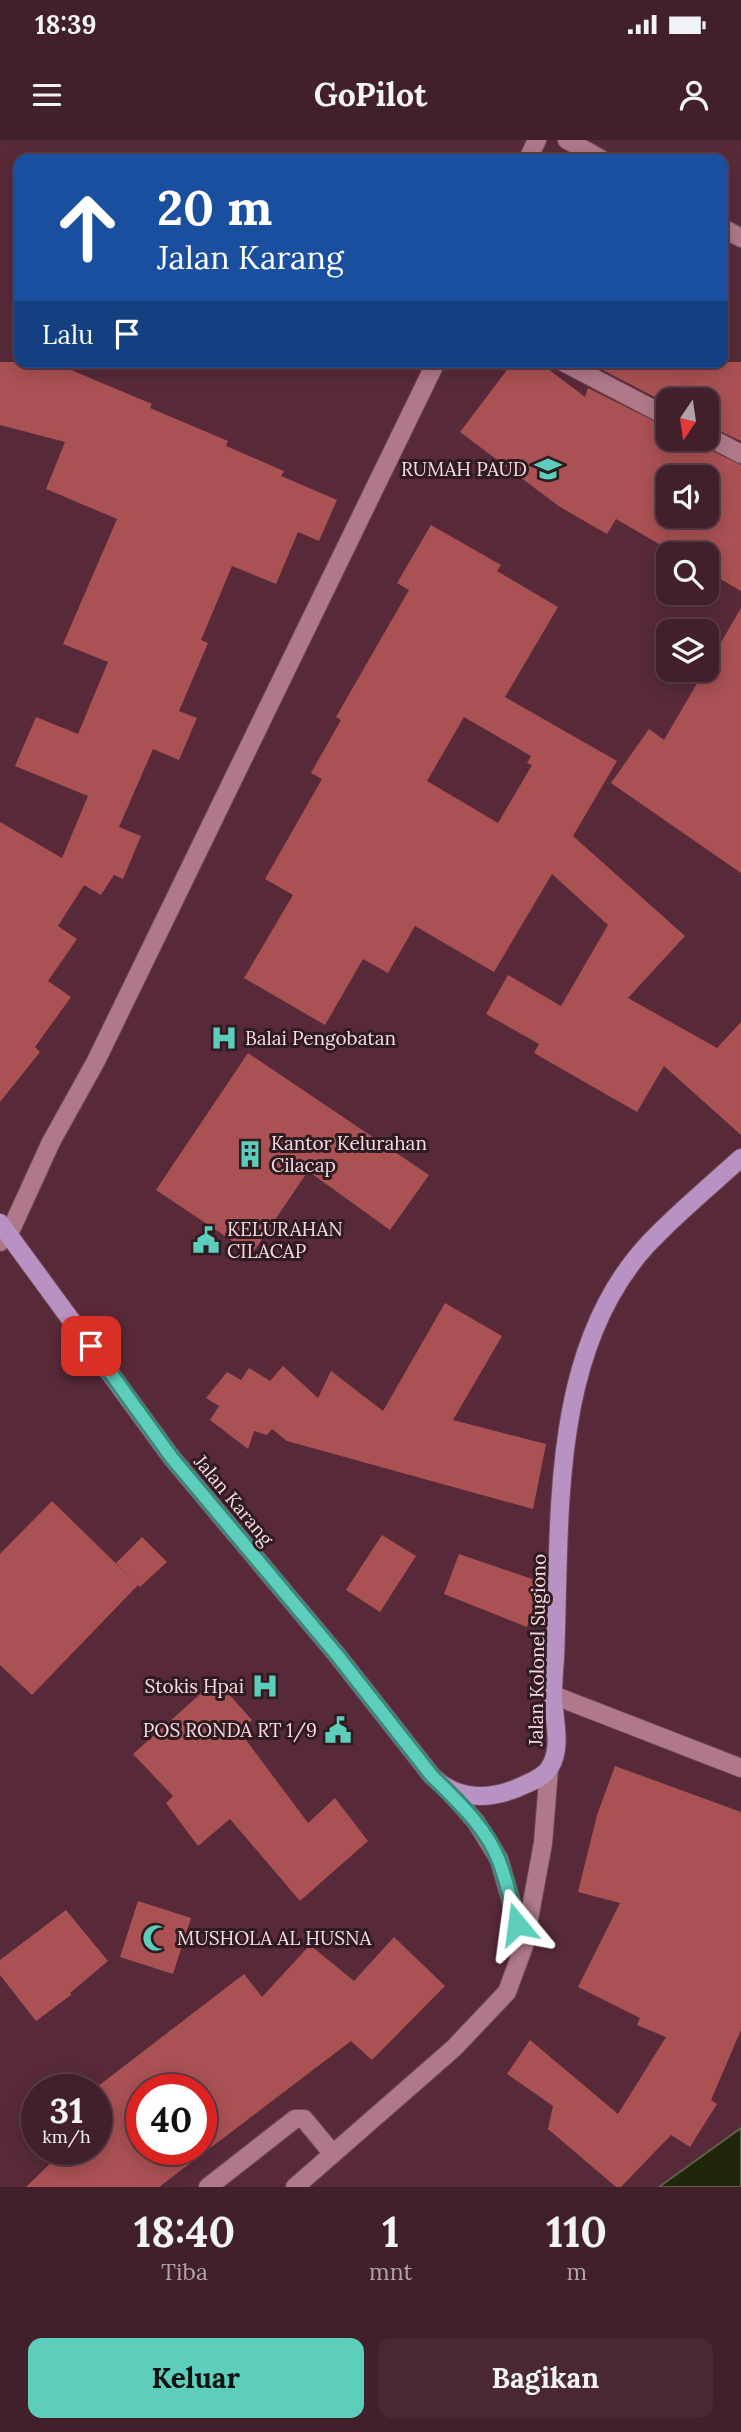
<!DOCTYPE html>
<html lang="id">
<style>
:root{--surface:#42202b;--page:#492833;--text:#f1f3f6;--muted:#aea3a9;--line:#5a3e47;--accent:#5ccebb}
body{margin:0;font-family:Lora,serif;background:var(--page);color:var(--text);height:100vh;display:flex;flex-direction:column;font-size:26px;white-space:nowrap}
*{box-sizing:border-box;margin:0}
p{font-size:23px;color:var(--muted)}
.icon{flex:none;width:38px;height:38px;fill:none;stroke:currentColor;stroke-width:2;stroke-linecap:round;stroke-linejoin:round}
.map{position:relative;height:2047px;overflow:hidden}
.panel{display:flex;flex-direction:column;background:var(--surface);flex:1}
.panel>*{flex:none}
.banner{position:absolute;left:14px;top:14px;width:714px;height:214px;border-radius:14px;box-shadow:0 4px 18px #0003,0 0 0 2px var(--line);background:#1a4fa0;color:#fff;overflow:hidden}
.needle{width:46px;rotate:193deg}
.buttons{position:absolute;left:656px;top:248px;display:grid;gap:14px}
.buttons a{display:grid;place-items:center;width:63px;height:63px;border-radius:14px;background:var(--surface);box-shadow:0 4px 18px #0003,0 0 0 2px var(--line);font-size:35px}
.speed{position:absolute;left:21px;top:1934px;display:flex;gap:14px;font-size:35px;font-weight:700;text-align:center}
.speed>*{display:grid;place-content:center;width:91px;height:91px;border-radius:50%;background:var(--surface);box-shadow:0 4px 18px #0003,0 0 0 2px var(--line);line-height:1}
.speed small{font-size:18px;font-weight:400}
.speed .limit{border:10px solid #d22;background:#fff;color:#111}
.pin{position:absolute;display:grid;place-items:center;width:60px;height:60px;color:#fff;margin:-30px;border-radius:14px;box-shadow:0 4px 10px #0006}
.me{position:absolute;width:77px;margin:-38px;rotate:344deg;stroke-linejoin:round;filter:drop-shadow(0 0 5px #0008)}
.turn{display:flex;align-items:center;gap:24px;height:147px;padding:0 28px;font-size:32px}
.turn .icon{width:91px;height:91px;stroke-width:2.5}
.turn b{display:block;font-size:49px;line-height:60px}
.then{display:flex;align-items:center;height:66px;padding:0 28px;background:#0003;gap:14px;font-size:26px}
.eta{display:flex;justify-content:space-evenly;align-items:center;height:119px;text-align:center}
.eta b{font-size:42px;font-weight:700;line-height:49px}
.action{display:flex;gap:14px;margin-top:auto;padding:14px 28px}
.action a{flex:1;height:80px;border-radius:14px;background:var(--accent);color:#111;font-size:28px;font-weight:700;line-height:80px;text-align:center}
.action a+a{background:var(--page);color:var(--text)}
.status{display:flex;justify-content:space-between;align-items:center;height:49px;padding:0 35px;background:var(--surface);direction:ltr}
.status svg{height:19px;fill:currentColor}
header{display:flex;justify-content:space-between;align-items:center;height:91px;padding:0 28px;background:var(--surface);font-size:32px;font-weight:700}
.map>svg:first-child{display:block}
.water{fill:#1f260a;stroke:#615c4b;stroke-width:2}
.building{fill:#aa5153;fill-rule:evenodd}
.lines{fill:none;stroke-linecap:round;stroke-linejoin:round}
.minor-casing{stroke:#714a57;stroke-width:20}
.major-casing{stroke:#714a57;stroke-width:20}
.minor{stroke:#af7989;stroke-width:18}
.major{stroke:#b792c3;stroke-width:18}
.route-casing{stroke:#3c867a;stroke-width:18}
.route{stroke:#5ccebb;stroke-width:12}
.labels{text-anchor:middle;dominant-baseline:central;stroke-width:6;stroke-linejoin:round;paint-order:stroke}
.poi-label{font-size:19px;fill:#fadbe3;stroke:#301b21;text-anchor:start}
.street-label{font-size:19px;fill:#fadbe3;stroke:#301b21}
</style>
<div class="status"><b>18:39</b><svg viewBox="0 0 49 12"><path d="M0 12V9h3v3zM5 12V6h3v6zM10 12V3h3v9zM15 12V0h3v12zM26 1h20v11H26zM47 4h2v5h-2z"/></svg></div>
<header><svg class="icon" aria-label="menu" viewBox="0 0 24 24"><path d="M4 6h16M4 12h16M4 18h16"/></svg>GoPilot<svg class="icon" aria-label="person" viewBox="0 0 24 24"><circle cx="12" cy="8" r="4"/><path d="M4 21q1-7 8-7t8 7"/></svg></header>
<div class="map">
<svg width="741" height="2047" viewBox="0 0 741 2047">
<rect width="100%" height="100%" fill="#582a39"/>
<!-- water -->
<path class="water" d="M 741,1988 L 741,2047 L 659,2047 Z"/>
<!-- building -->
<path class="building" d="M 0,222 L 52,222 L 152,264 L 150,268 L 228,301 L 226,306 L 284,331 L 281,336 L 337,360 L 319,401 L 298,392 L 276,444 L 232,426 L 201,500 L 208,503 L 179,571 L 197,578 L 179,620 L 153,609 L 119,687 L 141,696 L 123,739 L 114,735 L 101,755 L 84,745 L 58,786 L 77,799 L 48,841 L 71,857 L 35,907 L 40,912 L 0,962 L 0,682 L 62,718 L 88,656 L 15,626 L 36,577 L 78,594 L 108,522 L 63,504 L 117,379 L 46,349 L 65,302 L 0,285 Z
M 513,222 L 539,222 L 585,257 L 588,248 L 668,288 L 668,299 L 696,299 L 702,306 L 741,325 L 741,451 L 707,431 L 707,415 L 678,415 L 616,379 L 607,394 L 560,367 L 460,292 ZM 668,338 L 707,338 L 707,376 L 668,376 Z
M 599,222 L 741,222 L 741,301 L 707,285 L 707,261 L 668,261 L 668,264 L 597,227 Z
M 431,385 L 501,425 L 497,431 L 558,467 L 505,557 L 617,621 L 573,696 L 685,796 L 628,858 L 717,908 L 741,882 L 741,995 L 664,926 L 637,972 L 534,913 L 539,904 L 486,874 L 508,835 L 561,866 L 608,785 L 552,734 L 494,832 L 415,786 L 388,833 L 363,819 L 325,885 L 244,838 L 293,755 L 265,739 L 322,639 L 311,633 L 341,580 L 336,577 L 409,450 L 397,443 ZM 464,577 L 531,616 L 527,623 L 532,625 L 498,683 L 427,641 Z
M 741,468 L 741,733 L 611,643 L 649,589 L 664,600 Z
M 248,913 L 429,1035 L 390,1090 L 308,1031 L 252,1114 L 156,1050 Z
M 445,1163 L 502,1196 L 453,1280 L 546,1304 L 533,1369 L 287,1301 L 272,1289 L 267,1295 L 254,1291 L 248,1309 L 210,1280 L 219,1266 L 206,1258 L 227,1232 L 241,1240 L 249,1228 L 270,1241 L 283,1226 L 318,1258 L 331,1231 L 383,1271 Z
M 52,1361 L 138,1445 L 32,1555 L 0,1525 L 0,1414 Z
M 382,1395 L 416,1416 L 380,1472 L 346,1450 Z
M 142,1397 L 167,1422 L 140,1447 L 116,1423 Z
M 459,1414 L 544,1443 L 527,1487 L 444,1454 Z
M 216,1540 L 252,1580 L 240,1592 L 308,1683 L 335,1658 L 368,1701 L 300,1761 L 230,1679 L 198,1706 L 166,1663 L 173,1656 L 133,1614 Z
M 615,1626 L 741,1672 L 741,1890 L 711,1960 L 717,1964 L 690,2007 L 671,1995 L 621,2047 L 616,2047 L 548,1989 L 553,1966 L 507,1934 L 530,1900 L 618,1974 L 666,1897 L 637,1885 L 640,1878 L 578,1847 L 620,1763 L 578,1752 L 597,1675 Z
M 138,1761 L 191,1778 L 173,1834 L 120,1817 Z
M 66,1770 L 108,1821 L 70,1853 L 71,1855 L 36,1881 L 0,1835 L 0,1820 Z
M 394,1797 L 445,1846 L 372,1920 L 351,1901 L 159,2047 L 26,2047 L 58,2016 L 53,2009 L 96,2009 L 96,1950 L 93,1950 L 244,1834 L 262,1857 L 310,1805 L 354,1841 ZM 142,1950 L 201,1950 L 201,2009 L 142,2009 Z"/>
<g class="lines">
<defs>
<path id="minor" d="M 567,0 L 601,19
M 528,19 L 537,0
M 723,88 L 741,98
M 563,222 L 668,277
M 707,296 L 741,314
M 0,1102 L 9,1094 L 51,1002 L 96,921 L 436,222
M 553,1555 L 741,1628
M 450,1652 L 476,1682 L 499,1719 L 523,1803
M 208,2047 L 295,1979 L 304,1979 L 333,2014
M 295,2047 L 454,1908 L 507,1852 L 524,1806 L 543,1703 L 549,1629"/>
<path id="major" d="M 0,1083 L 172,1318 L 337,1515 L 432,1636 C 458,1662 493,1660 524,1645 C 533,1641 545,1636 550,1627 C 563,1606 553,1578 553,1555 C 553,1542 554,1530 555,1518 C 561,1381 548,1212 648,1104 C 676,1074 710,1046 741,1018"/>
</defs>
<!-- minor casing -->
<use href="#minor" class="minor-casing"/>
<!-- major casing -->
<use href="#major" class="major-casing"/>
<!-- minor -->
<use href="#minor" class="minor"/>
<!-- major -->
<use href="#major" class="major"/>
</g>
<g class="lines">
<defs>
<path id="route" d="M 91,1206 L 172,1318 L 337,1515 L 432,1636 C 457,1661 486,1687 499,1721 C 507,1742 512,1764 517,1784"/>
</defs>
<!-- route casing -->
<use href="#route" class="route-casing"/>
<!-- route -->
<use href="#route" class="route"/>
</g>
<!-- icons -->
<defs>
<symbol id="school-bare" viewBox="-9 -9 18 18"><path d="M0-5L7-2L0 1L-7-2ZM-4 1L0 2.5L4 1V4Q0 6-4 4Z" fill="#5ccebb" stroke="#301b21" stroke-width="2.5" paint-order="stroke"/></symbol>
<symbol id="hospital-bare" viewBox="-9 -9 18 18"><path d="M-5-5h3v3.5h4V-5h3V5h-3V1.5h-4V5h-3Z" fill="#5ccebb" stroke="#301b21" stroke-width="2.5" paint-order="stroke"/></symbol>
<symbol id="building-bare" viewBox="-9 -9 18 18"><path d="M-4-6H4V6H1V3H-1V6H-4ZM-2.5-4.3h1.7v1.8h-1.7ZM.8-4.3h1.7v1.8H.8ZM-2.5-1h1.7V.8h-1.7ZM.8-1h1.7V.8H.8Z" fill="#5ccebb" stroke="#301b21" stroke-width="2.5" paint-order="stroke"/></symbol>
<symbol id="civic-bare" viewBox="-9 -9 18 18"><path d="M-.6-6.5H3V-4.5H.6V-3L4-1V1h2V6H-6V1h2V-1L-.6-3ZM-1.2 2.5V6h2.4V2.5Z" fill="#5ccebb" stroke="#301b21" stroke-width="2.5" paint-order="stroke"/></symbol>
<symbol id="mosque-bare" viewBox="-9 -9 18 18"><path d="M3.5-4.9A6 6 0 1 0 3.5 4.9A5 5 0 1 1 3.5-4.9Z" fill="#5ccebb" stroke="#301b21" stroke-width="2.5" paint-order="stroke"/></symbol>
</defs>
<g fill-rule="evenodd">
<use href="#school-bare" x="529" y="310" width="38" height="38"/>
<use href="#hospital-bare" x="205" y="879" width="38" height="38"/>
<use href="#building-bare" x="231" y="995" width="38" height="38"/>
<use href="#civic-bare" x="187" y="1081" width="38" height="38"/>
<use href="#hospital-bare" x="246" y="1527" width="38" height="38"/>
<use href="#civic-bare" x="319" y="1571" width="38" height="38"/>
<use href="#mosque-bare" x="137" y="1779" width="38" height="38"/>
</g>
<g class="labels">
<!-- poi labels -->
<g class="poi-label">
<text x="527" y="329" text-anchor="end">RUMAH PAUD</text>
<text x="245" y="898">Balai Pengobatan</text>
<text x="271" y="1003">Kantor Kelurahan<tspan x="271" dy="22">Cilacap</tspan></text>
<text x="227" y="1089">KELURAHAN<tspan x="227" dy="22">CILACAP</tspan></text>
<text x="244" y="1546" text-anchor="end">Stokis Hpai</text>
<text x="317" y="1590" text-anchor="end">POS RONDA RT 1/9</text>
<text x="177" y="1798">MUSHOLA AL HUSNA</text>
</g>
<!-- street labels -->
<g class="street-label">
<text transform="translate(234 1360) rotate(50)">Jalan Karang</text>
<text transform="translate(537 1510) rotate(-89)">Jalan Kolonel Sugiono</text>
</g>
</g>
</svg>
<div class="buttons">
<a><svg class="needle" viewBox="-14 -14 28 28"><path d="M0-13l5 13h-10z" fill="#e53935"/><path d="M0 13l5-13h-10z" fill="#aea3a9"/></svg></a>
<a><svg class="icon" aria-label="sound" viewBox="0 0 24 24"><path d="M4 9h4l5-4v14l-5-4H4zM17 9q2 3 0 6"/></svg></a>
<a><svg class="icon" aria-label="search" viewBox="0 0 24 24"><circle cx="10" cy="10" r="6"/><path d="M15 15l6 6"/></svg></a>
<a><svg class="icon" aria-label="layers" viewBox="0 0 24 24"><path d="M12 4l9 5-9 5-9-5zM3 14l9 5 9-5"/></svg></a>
</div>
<div class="speed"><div>31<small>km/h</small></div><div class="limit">40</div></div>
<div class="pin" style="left:91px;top:1206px;background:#d93025"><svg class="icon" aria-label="arrive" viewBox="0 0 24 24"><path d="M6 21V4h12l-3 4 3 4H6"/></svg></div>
<svg class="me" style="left:517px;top:1784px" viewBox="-20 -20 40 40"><path d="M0-17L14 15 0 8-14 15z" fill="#5ccebb" stroke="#fff" stroke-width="4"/></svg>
<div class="banner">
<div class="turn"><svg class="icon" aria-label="ahead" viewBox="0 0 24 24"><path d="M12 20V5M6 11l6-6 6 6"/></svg><div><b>20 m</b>Jalan Karang</div></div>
<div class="then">Lalu<svg class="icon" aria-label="arrive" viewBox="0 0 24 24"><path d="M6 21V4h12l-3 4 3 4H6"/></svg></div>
</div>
</div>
<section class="panel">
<div class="eta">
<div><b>18:40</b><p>Tiba</p></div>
<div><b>1</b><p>mnt</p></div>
<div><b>110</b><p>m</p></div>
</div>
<div class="action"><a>Keluar</a><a>Bagikan</a></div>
</section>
